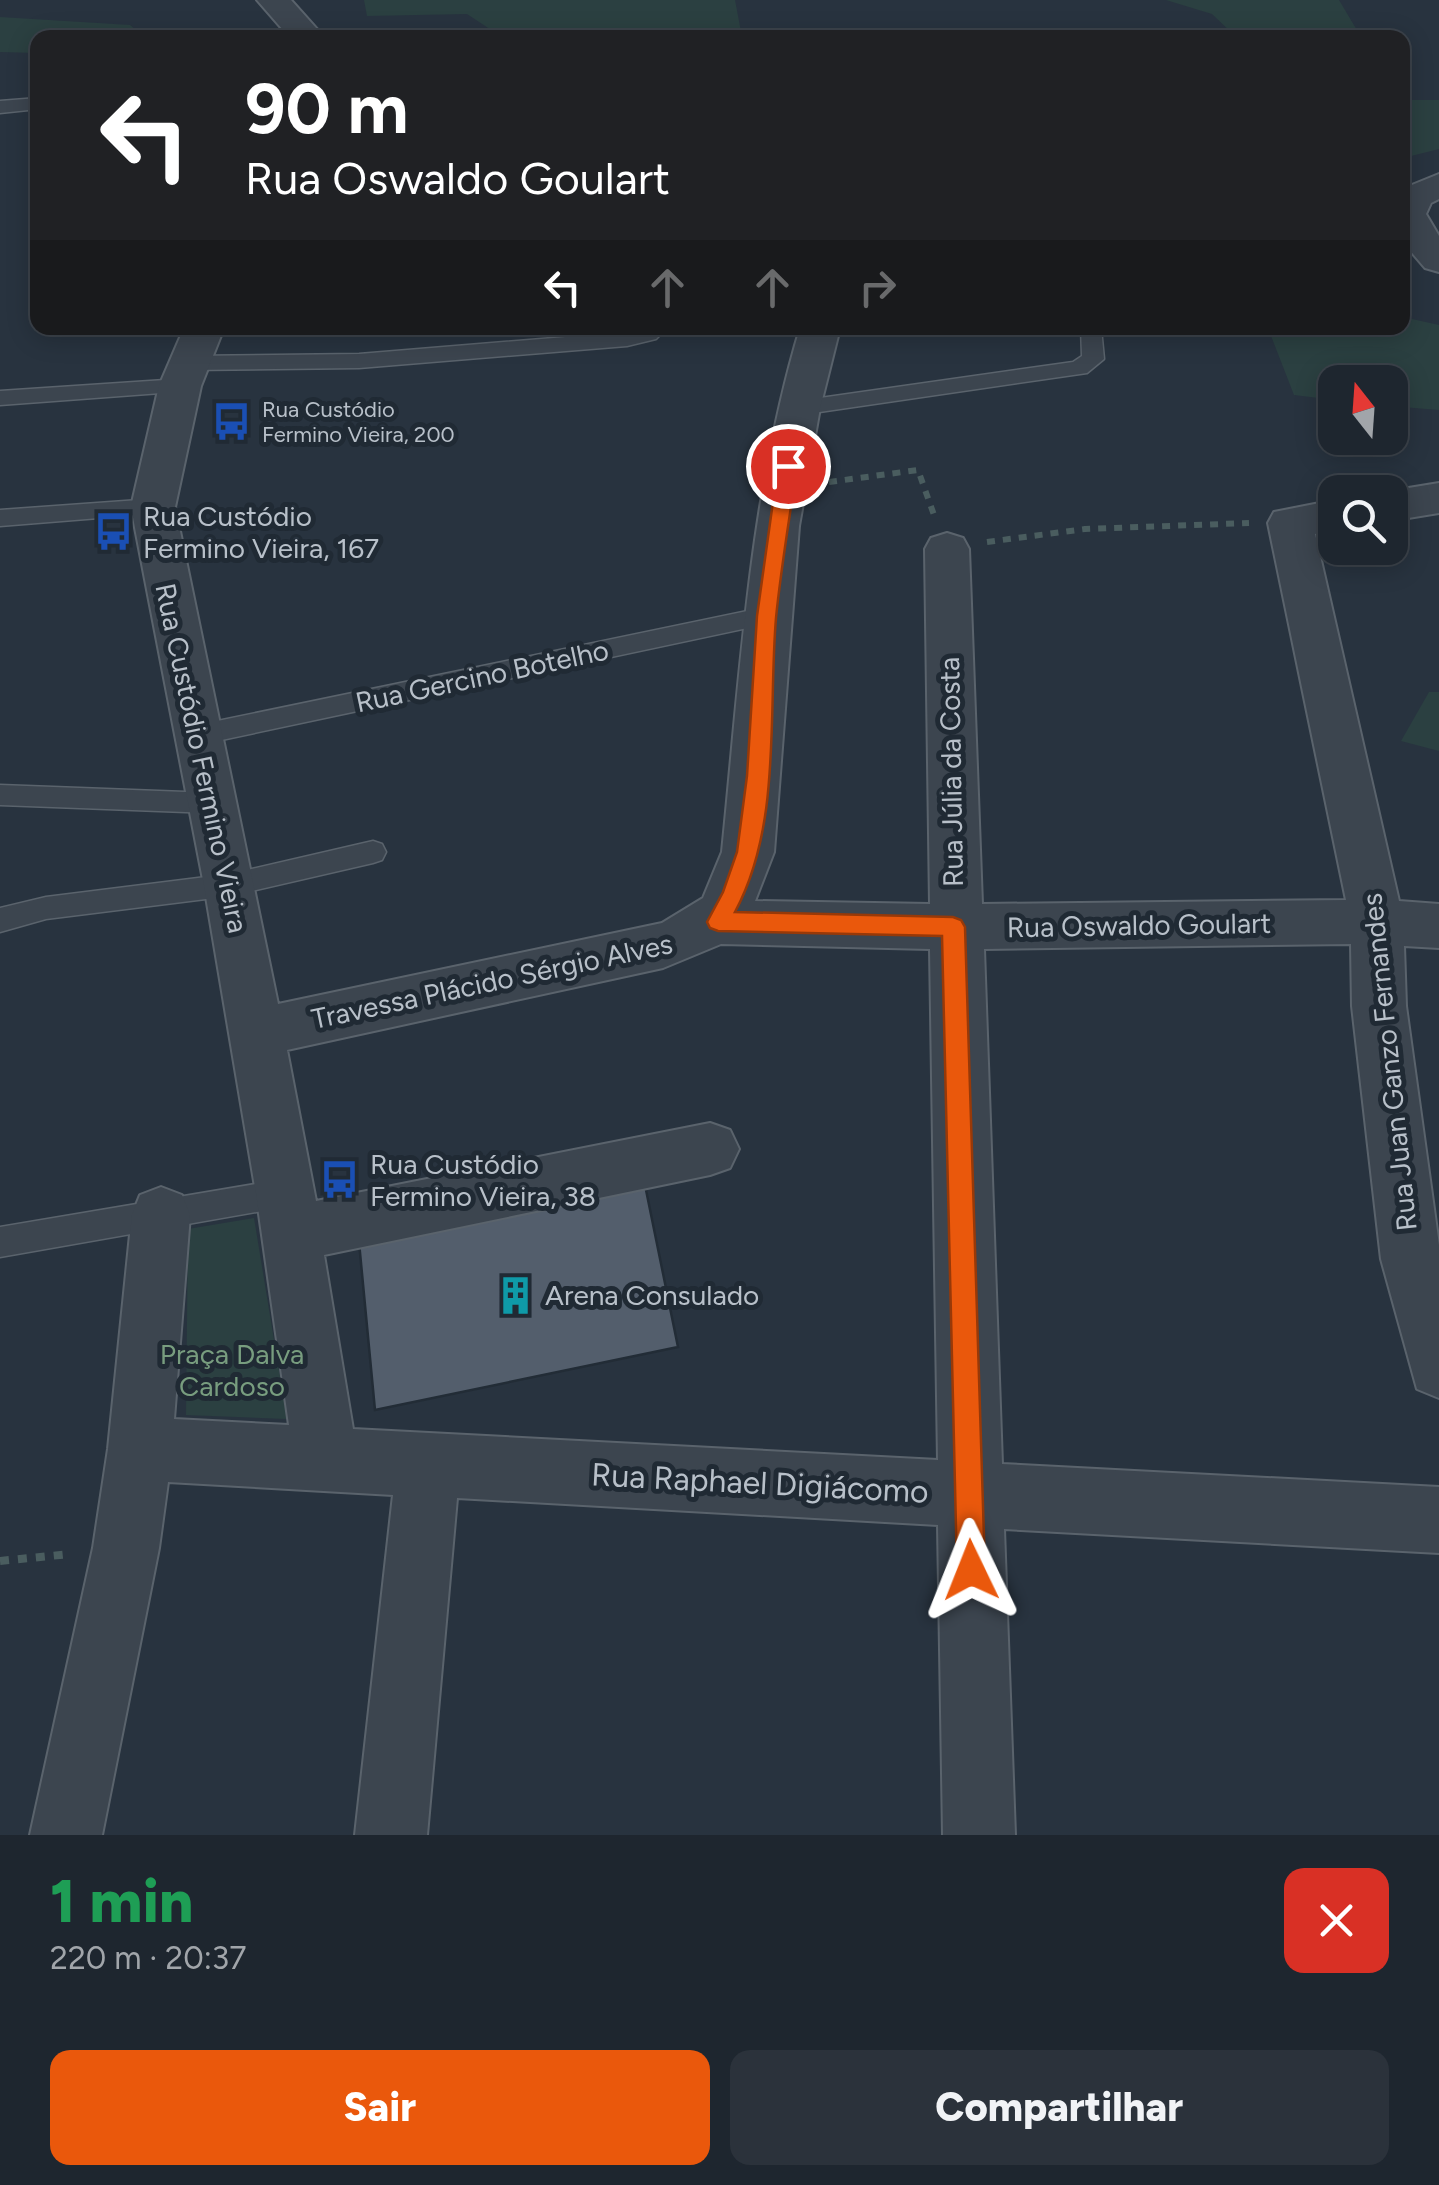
<!DOCTYPE html>
<html lang="pt">
<meta charset="utf-8">
<style>
:root{--surface:#1e262f;--page:#2b323b;--text:#f1f3f6;--muted:#a1a5aa;--line:#3c434b;--accent:#ea580c}
body{margin:0;font-family:Figtree,sans-serif;background:var(--page);color:var(--text);height:100vh;display:flex;flex-direction:column;font-size:38px;white-space:nowrap}
*{box-sizing:border-box;margin:0}
p{font-size:32px;color:var(--muted)}
.icon{flex:none;width:55px;height:55px;fill:none;stroke:currentColor;stroke-width:2;stroke-linecap:round;stroke-linejoin:round}
.map{position:relative;height:1835px;overflow:hidden}
.sheet{display:flex;flex-direction:column;background:var(--surface);flex:1}
.sheet>*{flex:none}
.guide{position:absolute;left:30px;top:30px;width:1380px;height:305px;border-radius:20px;box-shadow:0 5px 25px #0003,0 0 0 2px var(--line);background:#202124;color:#fff;overflow:hidden}
.needle{width:65px;rotate:343deg}
.buttons{position:absolute;left:1318px;top:365px;display:grid;gap:20px}
.buttons a{display:grid;place-items:center;width:90px;height:90px;border-radius:20px;background:var(--surface);box-shadow:0 5px 25px #0003,0 0 0 2px var(--line);font-size:50px}
.pin{position:absolute;display:grid;place-items:center;width:85px;height:85px;color:#fff;margin:-42px;border:5px solid #fff;border-radius:50%;box-shadow:0 2px 10px #0007}
.me{position:absolute;width:110px;margin:-55px;rotate:358deg;stroke-linejoin:round;filter:drop-shadow(0 0 8px #0008)}
.turn{display:flex;align-items:center;gap:35px;height:210px;padding:0 50px;font-size:45px}
.turn .icon{width:130px;height:130px;stroke-width:2.5}
.turn b{display:block;font-size:70px;line-height:85px}
.lanes{display:flex;align-items:center;height:95px;padding:0 50px;background:#0003;justify-content:center;gap:50px;direction:ltr}
.lanes .off{opacity:.35}
.round{display:grid;place-items:center;flex:none;width:105px;height:105px;border-radius:20px;background:var(--page)}
.headline{display:flex;align-items:center;justify-content:space-between;height:170px;padding:0 50px}
h1{font-size:60px;font-weight:800;line-height:75px;color:#1e9e55}
.primary-button{display:flex;gap:20px;margin-top:auto;padding:20px 50px}
.primary-button a{flex:1;height:115px;border-radius:20px;background:var(--accent);color:#fff;font-size:40px;font-weight:800;line-height:115px;text-align:center}
.primary-button a+a{background:var(--page);color:var(--text)}
.map>svg:first-child{display:block}
.green{fill:#2b4041}
.building{fill:#535e6c;stroke:#222c36;stroke-width:2.5}
.lines{fill:none;stroke-linecap:round;stroke-linejoin:round}
.lane-casing{stroke:#5a636c;stroke-width:3}
.street-casing{stroke:#5a636c;stroke-width:4}
.path-far1{stroke:#4a5d5f;stroke-width:6;stroke-dasharray:8 8;stroke-linecap:butt}
.path{stroke:#4a5d5f;stroke-width:8;stroke-dasharray:9 9;stroke-linecap:butt}
.lane{fill:#3c454f;fill-rule:evenodd}
.street{fill:#3c454f;fill-rule:evenodd}
.route{fill:#ea580c;stroke:#983908;stroke-width:2.5}
.labels{text-anchor:middle;dominant-baseline:central;stroke-width:10;stroke-linejoin:round;paint-order:stroke}
.far-poi-label{font-size:22px;fill:#b8c0c9;stroke:#202a34;text-anchor:start}
.poi-label{font-size:28px;fill:#b8c0c9;stroke:#202a34;text-anchor:start}
.street-label{font-size:28px;fill:#b8c0c9;stroke:#202a34}
.park-label{font-size:28px;fill:#789d7f;stroke:#202a34}
.near-street-label{font-size:32px;fill:#b8c0c9;stroke:#202a34}
</style>
<div class="map">
<svg width="1439" height="1835" viewBox="0 0 1439 1835">
<rect width="100%" height="100%" fill="#28333f"/>
<!-- green -->
<path class="green" d="M 364,0 L 735,0 L 742,37 L 502,37 L 467,14 L 367,16 Z
M 1166,0 L 1339,0 L 1361,37 L 1236,37 L 1212,14 Z
M 0,17 L 130,25 L 144,37 L 38,38 L 37,53 L 0,52 Z
M 1402,100 L 1439,100 L 1439,149 L 1403,158 Z
M 1403,317 L 1439,325 L 1439,410 L 1390,406 L 1390,382 L 1335,382 L 1335,400 L 1294,395 L 1268,328 L 1402,328 Z
M 1429,692 L 1439,692 L 1439,751 L 1401,741 Z
M 254,1218 L 287,1419 L 186,1415 L 188,1229 Z"/>
<!-- building -->
<path class="building" d="M 645,1185 L 678,1347 L 375,1410 L 359,1242 Z"/>
<g class="lines">
<defs>
<path id="lane" d="M 38,98 L 38,109 L 0,113 L 0,101 Z
M 644,328 L 667,328 L 656,339 L 627,346 L 359,368 L 188,370 L 177,363 L 188,356 L 359,354 L 627,332 Z
M 1081,328 L 1101,328 L 1104,359 L 1087,373 L 799,415 L 788,408 L 799,401 L 1073,362 L 1082,356 Z
M 180,379 L 188,381 L 191,386 L 188,391 L 0,405 L 0,391 Z
M 153,499 L 161,501 L 164,507 L 161,513 L 0,526 L 0,510 Z
M 767,607 L 776,610 L 779,616 L 776,622 L 198,745 L 189,742 L 185,735 L 189,728 L 198,725 Z
M 0,785 L 212,793 L 221,796 L 225,803 L 221,810 L 212,813 L 0,805 Z
M 373,841 L 382,844 L 386,852 L 382,860 L 373,863 L 230,896 L 46,919 L 0,932 L 0,908 L 46,897 L 230,874 Z
M 285,1179 L 296,1183 L 300,1193 L 296,1203 L 285,1207 L 0,1257 L 0,1227 Z"/>
<path id="street" d="M 257,0 L 291,0 L 325,38 L 290,38 Z
M 1439,174 L 1439,199 L 1431,203 L 1426,214 L 1439,236 L 1439,272 L 1425,268 L 1402,241 L 1402,189 Z
M 184,328 L 224,328 L 201,386 L 175,507 L 278,1004 L 662,923 L 703,898 L 722,852 C 740,676 749,498 800,328 L 840,328 L 820,408 L 799,526 L 774,852 L 755,901 L 930,904 L 925,549 L 931,538 L 947,533 L 963,538 L 969,549 L 982,904 L 1346,900 L 1268,523 L 1274,512 L 1335,500 L 1335,530 L 1315,534 L 1399,901 L 1439,904 L 1439,948 L 1404,946 L 1406,1006 L 1439,1245 L 1439,1398 L 1417,1389 L 1381,1259 L 1352,1006 L 1351,944 L 984,949 L 1002,1464 L 1439,1487 L 1439,1553 L 1004,1529 L 1015,1835 L 943,1835 L 938,1525 L 457,1498 L 427,1835 L 355,1835 L 393,1495 L 168,1482 L 159,1548 L 102,1835 L 30,1835 L 93,1548 L 108,1449 L 132,1215 L 140,1195 L 161,1187 L 182,1195 L 190,1215 L 174,1419 L 289,1425 L 256,1193 L 204,885 L 131,507 L 159,386 ZM 721,944 L 930,949 L 938,1460 L 353,1429 L 324,1255 L 710,1175 L 730,1168 L 739,1149 L 730,1130 L 710,1123 L 316,1201 L 287,1050 L 663,968 Z
M 1439,483 L 1439,513 L 1390,521 L 1390,492 L 1384,492 Z"/>
</defs>
<!-- lane casing -->
<use href="#lane" class="lane-casing"/>
<!-- street casing -->
<use href="#street" class="street-casing"/>
<!-- path-far1 -->
<path class="path-far1" d="M 829,482 L 918,470 L 934,515
M 987,542 L 1085,529 L 1249,523"/>
<!-- path -->
<path class="path" d="M 0,1561 L 70,1554"/>
<!-- lane -->
<use href="#lane" class="lane"/>
<!-- street -->
<use href="#street" class="street"/>
</g>
<!-- route -->
<path class="route" d="M 788,459 L 797,466 C 790,516 781,567 776,618 C 768,713 782,825 735,912 L 953,917 L 961,920 L 965,927 L 985,1570 L 981,1580 L 971,1584 L 961,1580 L 957,1570 L 942,936 L 718,931 L 710,928 L 707,922 L 723,892 L 737,852 L 747,776 L 757,616 L 778,466 Z"/>
<!-- icons -->
<defs>
<symbol id="bus-bare" viewBox="-9 -9 18 18"><path d="M-5-6H5V4H4V6H2V4H-2V6H-4V4H-5ZM-3.5-4V0h7V-4ZM-3.5 1.2v1.5H-2V1.2ZM2 1.2v1.5H3.5V1.2Z" fill="#1a4fb4" stroke="#202a34" stroke-width="2.5" paint-order="stroke"/></symbol>
<symbol id="building-bare" viewBox="-9 -9 18 18"><path d="M-4-6H4V6H1V3H-1V6H-4ZM-2.5-4.3h1.7v1.8h-1.7ZM.8-4.3h1.7v1.8H.8ZM-2.5-1h1.7V.8h-1.7ZM.8-1h1.7V.8H.8Z" fill="#0f9aa8" stroke="#202a34" stroke-width="2.5" paint-order="stroke"/></symbol>
</defs>
<g fill-rule="evenodd">
<use href="#bus-bare" x="204" y="394" width="55" height="55"/>
<use href="#bus-bare" x="86" y="504" width="55" height="55"/>
<use href="#bus-bare" x="312" y="1152" width="55" height="55"/>
<use href="#building-bare" x="488" y="1268" width="55" height="55"/>
</g>
<g class="labels">
<!-- far-poi labels -->
<g class="far-poi-label">
<text x="262" y="409">Rua Custódio<tspan x="262" dy="25">Fermino Vieira, 200</tspan></text>
</g>
<!-- poi labels -->
<g class="poi-label">
<text x="143" y="516">Rua Custódio<tspan x="143" dy="32">Fermino Vieira, 167</tspan></text>
<text x="370" y="1164">Rua Custódio<tspan x="370" dy="32">Fermino Vieira, 38</tspan></text>
<text x="545" y="1295">Arena Consulado</text>
</g>
<!-- street labels -->
<g class="street-label">
<text transform="translate(482 676) rotate(-12)">Rua Gercino Botelho</text>
<text transform="translate(202 758) rotate(78)">Rua Custódio Fermino Vieira</text>
<text transform="translate(951 772) rotate(-91)">Rua Júlia da Costa</text>
<text transform="translate(1139 925) rotate(-1)">Rua Oswaldo Goulart</text>
<text transform="translate(492 981) rotate(-12)">Travessa Plácido Sérgio Alves</text>
<text transform="translate(1389 1062) rotate(-96)">Rua Juan Ganzo Fernandes</text>
</g>
<!-- park labels -->
<g class="park-label">
<text x="232" y="1354">Praça Dalva<tspan x="232" dy="32">Cardoso</tspan></text>
</g>
<!-- near-street labels -->
<g class="near-street-label">
<text transform="translate(760 1483) rotate(3)">Rua Raphael Digiácomo</text>
</g>
</g>
</svg>
<div class="buttons">
<a><svg class="needle" viewBox="-14 -14 28 28"><path d="M0-13l5 13h-10z" fill="#e53935"/><path d="M0 13l5-13h-10z" fill="#a1a5aa"/></svg></a>
<a><svg class="icon" aria-label="search" viewBox="0 0 24 24"><circle cx="10" cy="10" r="6"/><path d="M15 15l6 6"/></svg></a>
</div>
<div class="pin" style="left:788px;top:466px;background:#d93025"><svg class="icon" aria-label="arrive" viewBox="0 0 24 24"><path d="M6 21V4h12l-3 4 3 4H6"/></svg></div>
<svg class="me" style="left:971px;top:1570px" viewBox="-20 -20 40 40"><path d="M0-17L14 15 0 8-14 15z" fill="#ea580c" stroke="#fff" stroke-width="4"/></svg>
<div class="guide">
<div class="turn"><svg class="icon" aria-label="left" viewBox="0 0 24 24"><path d="M17 20v-9H6M10 6l-5 5 5 5"/></svg><div><b>90 m</b>Rua Oswaldo Goulart</div></div>
<div class="lanes"><svg class="icon" aria-label="left" viewBox="0 0 24 24"><path d="M17 20v-9H6M10 6l-5 5 5 5"/></svg><svg class="icon off" aria-label="ahead" viewBox="0 0 24 24"><path d="M12 20V5M6 11l6-6 6 6"/></svg><svg class="icon off" aria-label="ahead" viewBox="0 0 24 24"><path d="M12 20V5M6 11l6-6 6 6"/></svg><svg class="icon off" aria-label="right" viewBox="0 0 24 24"><path d="M7 20v-9h11M14 6l5 5-5 5"/></svg></div>
</div>
</div>
<section class="sheet">
<div class="headline"><div><h1>1 min</h1><p>220 m · 20:37</p></div><a class="round" style="background:#d93025;color:#fff"><svg class="icon" aria-label="close" viewBox="0 0 24 24"><path d="M6 6l12 12M18 6L6 18"/></svg></a></div>
<div class="primary-button"><a>Sair</a><a>Compartilhar</a></div>
</section>
